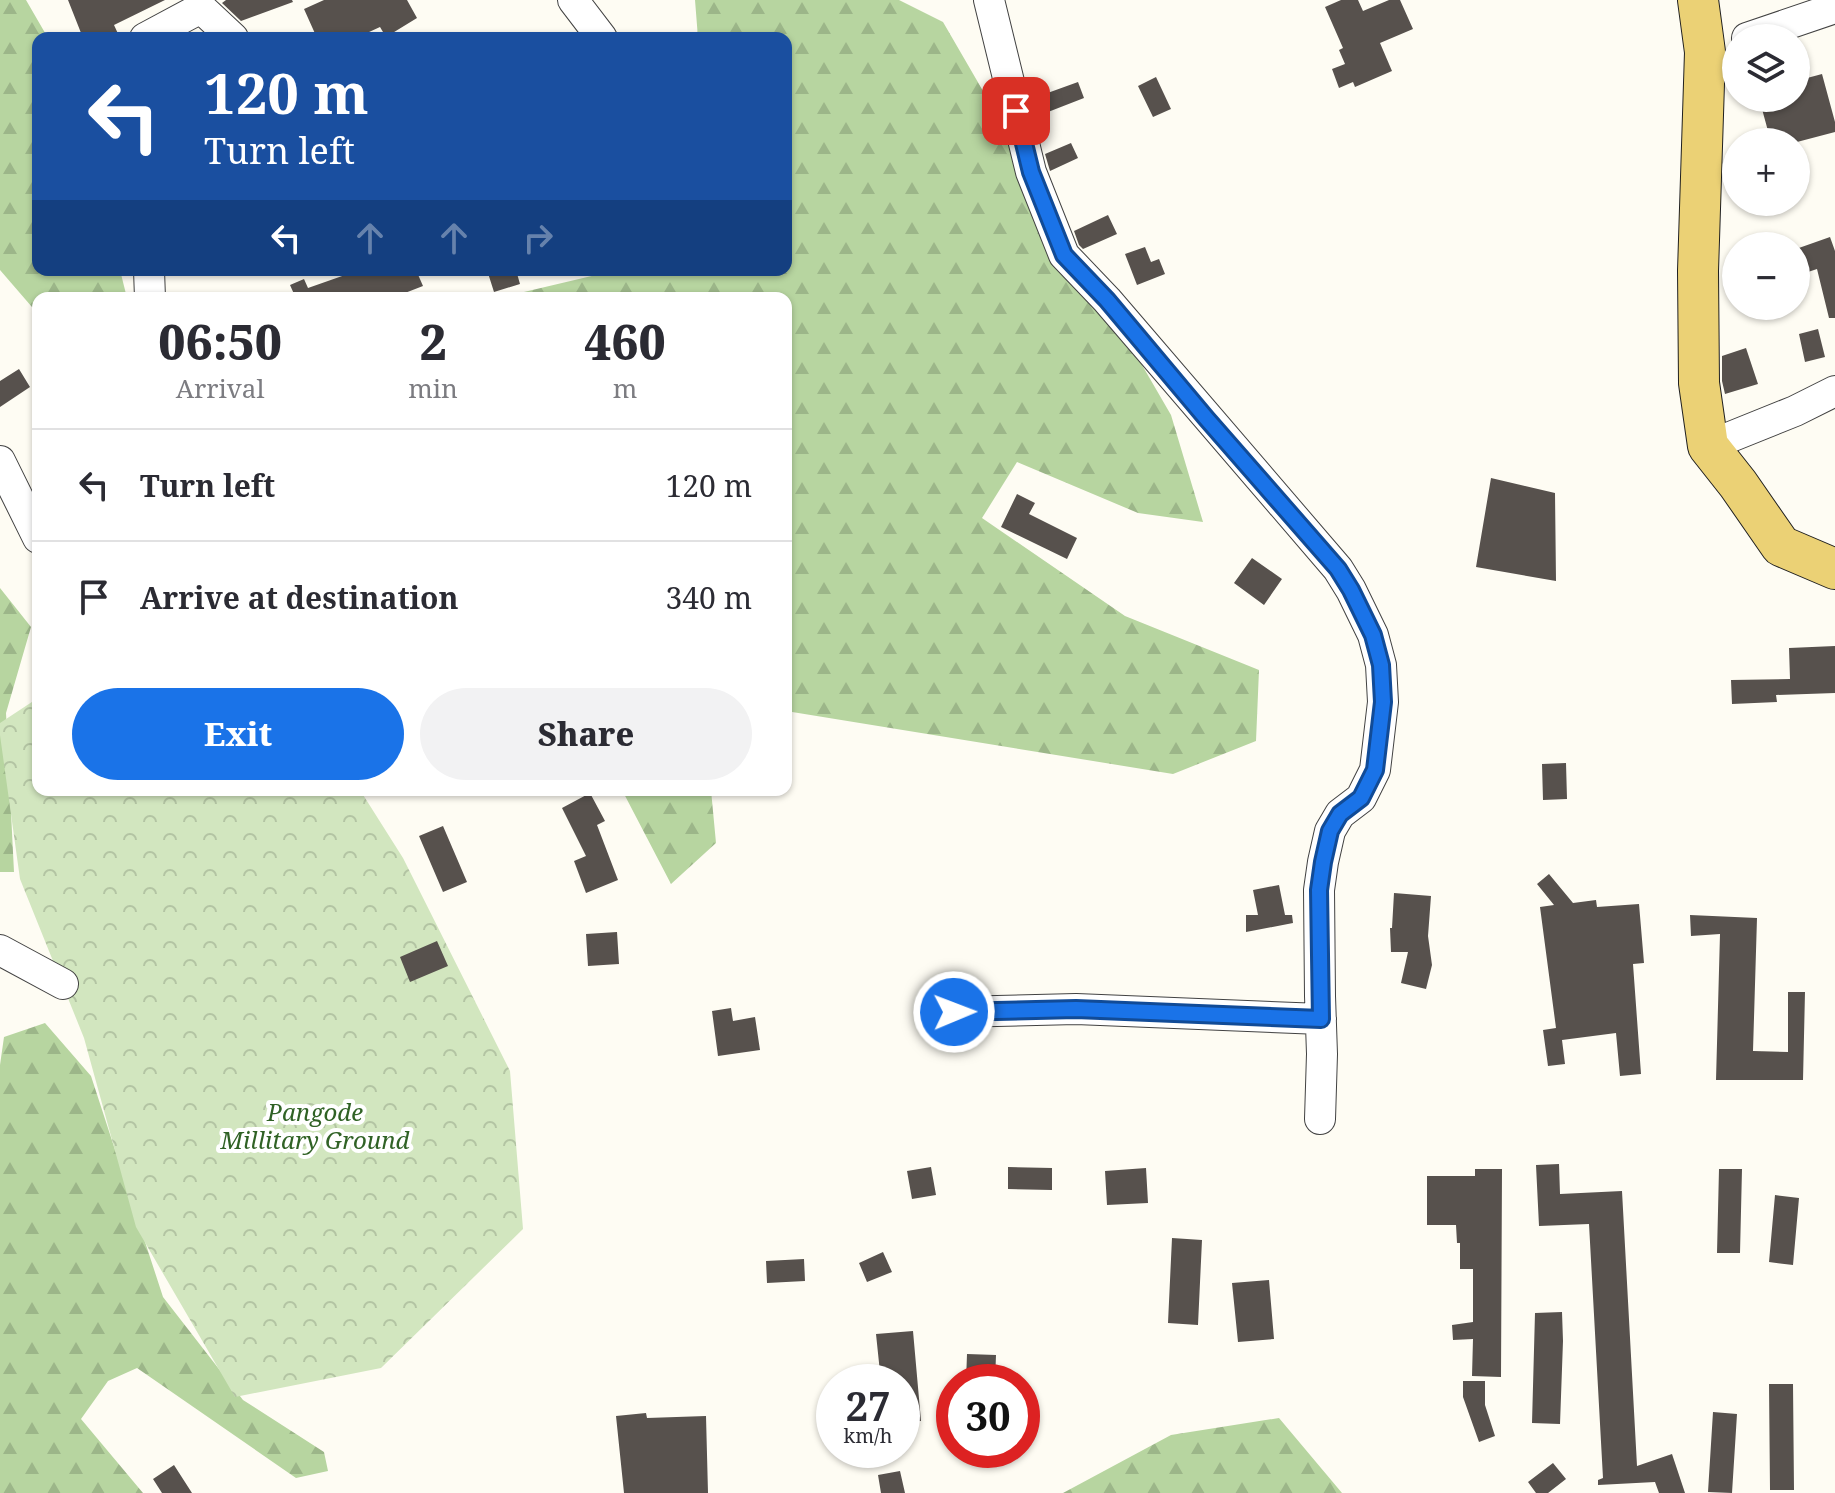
<!DOCTYPE html>
<meta charset="utf-8">
<style>
:root{--surface:#fff;--page:#f2f2f3;--text:#2b2b33;--muted:#7c7c81;--line:#e1e1e2;--accent:#1a73e8}
body{margin:0;font-family:"Noto Serif",serif;background:var(--page);color:var(--text);height:100vh;display:flex;flex-direction:column;font-size:30px;white-space:nowrap}
*{box-sizing:border-box;margin:0}
p{font-size:26px;color:var(--muted)}
.icon{flex:none;width:44px;height:44px;fill:none;stroke:currentColor;stroke-width:2;stroke-linecap:round;stroke-linejoin:round}
.map{position:relative;flex:1;overflow:hidden}
.sheet{position:absolute;left:32px;top:292px;width:760px;height:504px;display:flex;flex-direction:column;background:var(--surface);border-radius:16px;box-shadow:0 2px 6px #0004}
.sheet>*{flex:none}
.hud{position:absolute;left:32px;top:32px;width:760px;height:244px;border-radius:16px;box-shadow:0 2px 6px #0004;background:#1a4fa0;color:#fff;overflow:hidden}
.fabs{position:absolute;left:1722px;top:24px;display:grid;gap:16px}
.fabs a{display:grid;place-items:center;width:88px;height:88px;border-radius:50%;background:var(--surface);box-shadow:0 2px 6px #0004;font-size:40px}
.speed{position:absolute;left:816px;top:1364px;display:flex;gap:16px;font-size:40px;font-weight:700;text-align:center}
.speed>*{display:grid;place-content:center;width:104px;height:104px;border-radius:50%;background:var(--surface);box-shadow:0 2px 6px #0004;line-height:1}
.speed small{font-size:20px;font-weight:400}
.speed .limit{border:12px solid #d22;background:#fff;color:#111}
.pin{position:absolute;display:grid;place-items:center;width:68px;height:68px;color:#fff;margin:-34px;border-radius:16px;box-shadow:0 4px 12px #0006}
.me{position:absolute;width:88px;margin:-44px;rotate:89deg;stroke-linejoin:round;filter:drop-shadow(0 0 6px #0008)}
.turn{display:flex;align-items:center;gap:28px;height:168px;padding:0 40px;font-size:36px}
.turn .icon{width:104px;height:104px;stroke-width:2.5}
.turn b{display:block;font-size:56px;line-height:68px}
.lanes{display:flex;align-items:center;height:76px;padding:0 40px;background:#0003;justify-content:center;gap:40px;direction:ltr}
.lanes .off{opacity:.35}
.eta{display:flex;justify-content:space-evenly;align-items:center;height:136px;text-align:center}
.eta b{font-size:48px;font-weight:800;line-height:56px}
.action{display:flex;gap:16px;margin-top:auto;padding:16px 40px}
.action a{flex:1;height:92px;border-radius:48px;background:var(--accent);color:#fff;font-size:32px;font-weight:800;line-height:92px;text-align:center}
.action a+a{background:var(--page);color:var(--text)}
ul{padding:0;list-style:none}
li{display:flex;align-items:center;gap:24px;height:112px;padding:0 40px;border-top:2px solid var(--line)}
li div{flex:1}
li b{display:block;font-size:30px}
li em{font-style:normal}
.map>svg:first-child{display:block}
.forest{fill:url(#forest-firs)}
.park{fill:url(#park-crowns)}
.building{fill:#57514d}
.lines{fill:none;stroke-linecap:round;stroke-linejoin:round}
.minor-casing{stroke:#424242;stroke-width:32}
.major-casing{stroke:#202020;stroke-width:42}
.minor{stroke:#fff;stroke-width:30}
.major{stroke:#ebd175;stroke-width:40}
.route-casing{stroke:#114b97;stroke-width:20}
.route{stroke:#1a73e8;stroke-width:14}
.labels{text-anchor:middle;dominant-baseline:central;stroke-width:8;stroke-linejoin:round;paint-order:stroke}
.park-label{font-size:24px;font-style:italic;fill:#306225;stroke:#fff}
</style>
<div class="map">
<svg width="1835" height="1493" viewBox="0 0 1835 1493">
<defs>
<pattern id="forest-firs" width="22" height="20" patternUnits="userSpaceOnUse" patternTransform="scale(2)"><rect width="22" height="20" fill="#b7d5a0"/><path d="M5 1l3.5 6h-7zM16 11l3.5 6h-7z" fill="#9cb689"/></pattern>
<pattern id="park-crowns" width="20" height="18" patternUnits="userSpaceOnUse" patternTransform="scale(2)"><rect width="20" height="18" fill="#d2e6bf"/><path d="M2 6a3 3 0 1 1 6 0M12 15a3 3 0 1 1 6 0" fill="none" stroke="#b3c4a3"/></pattern>
</defs>
<rect width="100%" height="100%" fill="#fefcf3"/>
<!-- forest -->
<path class="forest" d="M 0,0 L 26,0 L 48,38 L 38,38 L 38,270 L 120,270 L 127,298 L 38,298 L 38,314 L 0,270 Z
M 695,0 L 899,0 L 943,22 L 1171,415 L 1203,522 L 1138,513 L 1017,462 L 982,518 L 1125,616 L 1259,670 L 1256,741 L 1173,774 L 786,711 L 786,298 L 498,298 L 617,270 L 786,270 L 786,38 L 698,38 Z
M 0,588 L 31,627 L 6,713 L 14,872 L 0,872 Z
M 622,790 L 711,790 L 716,843 L 671,884 Z
M 45,1023 L 91,1076 L 163,1297 L 243,1400 L 324,1452 L 328,1471 L 296,1478 L 137,1368 L 108,1381 L 81,1419 L 143,1493 L 0,1493 L 0,1065 L 4,1037 Z
M 1279,1418 L 1342,1493 L 1063,1493 L 1171,1435 Z"/>
<!-- park -->
<path class="park" d="M 38,698 L 38,790 L 360,790 L 403,858 L 510,1071 L 523,1229 L 381,1368 L 235,1397 L 136,1227 L 84,1038 L 20,879 L 0,735 L 0,723 Z"/>
<!-- building -->
<path class="building" d="M 68,0 L 165,0 L 114,25 L 120,38 L 83,38 Z
M 226,0 L 292,0 L 293,2 L 241,21 L 222,3 Z
M 324,0 L 407,0 L 417,18 L 386,37 L 380,27 L 356,38 L 317,38 L 304,9 Z
M 1341,0 L 1358,0 L 1363,11 L 1389,0 L 1400,0 L 1413,29 L 1380,43 L 1392,71 L 1355,87 L 1353,82 L 1339,88 L 1332,69 L 1345,64 L 1339,50 L 1343,48 L 1325,7 Z
M 1822,74 L 1835,122 L 1835,132 L 1797,142 L 1771,142 L 1759,98 L 1796,98 L 1796,81 Z
M 1156,77 L 1171,109 L 1153,117 L 1138,86 Z
M 1078,82 L 1084,98 L 1048,112 L 1042,95 Z
M 1071,143 L 1078,158 L 1050,171 L 1045,154 Z
M 1108,215 L 1117,234 L 1083,249 L 1079,245 L 1074,231 Z
M 1830,237 L 1835,251 L 1835,318 L 1829,318 L 1817,269 L 1796,276 L 1796,249 Z
M 1145,247 L 1151,262 L 1159,259 L 1165,274 L 1137,285 L 1125,254 Z
M 343,270 L 416,270 L 423,286 L 392,298 L 287,298 L 287,296 L 294,294 L 290,285 L 304,279 L 308,288 L 345,275 Z
M 487,270 L 516,270 L 520,284 L 494,292 Z
M 1818,329 L 1825,357 L 1805,362 L 1799,334 Z
M 1746,348 L 1758,384 L 1725,394 L 1722,381 L 1722,356 Z
M 19,369 L 30,387 L 0,407 L 0,381 Z
M 1491,478 L 1555,493 L 1556,581 L 1476,567 Z
M 1017,494 L 1035,503 L 1029,514 L 1077,538 L 1067,559 L 1001,527 Z
M 1252,558 L 1282,579 L 1264,605 L 1234,583 Z
M 1835,646 L 1835,693 L 1776,695 L 1777,702 L 1732,704 L 1731,680 L 1790,679 L 1789,648 Z
M 1566,763 L 1567,799 L 1543,800 L 1542,764 Z
M 590,793 L 605,821 L 597,825 L 618,880 L 586,893 L 574,861 L 586,856 L 562,808 Z
M 443,826 L 467,882 L 443,892 L 419,836 Z
M 1549,874 L 1573,903 L 1596,900 L 1597,907 L 1639,904 L 1644,963 L 1633,964 L 1641,1074 L 1620,1076 L 1616,1033 L 1562,1040 L 1565,1064 L 1548,1066 L 1543,1030 L 1556,1028 L 1540,907 L 1554,905 L 1537,884 Z
M 1279,885 L 1285,915 L 1292,915 L 1293,923 L 1246,932 L 1246,915 L 1258,915 L 1253,890 Z
M 1394,893 L 1431,896 L 1428,936 L 1432,965 L 1426,989 L 1401,983 L 1408,952 L 1391,952 L 1390,928 L 1392,928 Z
M 1690,915 L 1757,918 L 1753,1051 L 1788,1052 L 1788,992 L 1805,992 L 1803,1080 L 1716,1080 L 1720,934 L 1691,936 Z
M 617,932 L 619,964 L 588,966 L 586,934 Z
M 437,941 L 448,966 L 410,982 L 400,957 Z
M 731,1008 L 733,1021 L 755,1017 L 760,1050 L 718,1056 L 712,1011 Z
M 1559,1164 L 1560,1194 L 1622,1191 L 1637,1466 L 1672,1454 L 1685,1493 L 1659,1493 L 1655,1482 L 1598,1485 L 1598,1480 L 1603,1478 L 1589,1224 L 1539,1226 L 1536,1165 Z
M 931,1167 L 936,1195 L 912,1199 L 907,1171 Z
M 1008,1167 L 1052,1168 L 1052,1190 L 1008,1189 Z
M 1146,1168 L 1148,1203 L 1107,1205 L 1105,1171 Z
M 1475,1169 L 1502,1169 L 1501,1377 L 1472,1376 L 1473,1339 L 1453,1340 L 1452,1325 L 1473,1322 L 1473,1269 L 1460,1269 L 1460,1243 L 1457,1243 L 1456,1225 L 1427,1225 L 1427,1176 L 1475,1176 Z
M 1719,1169 L 1742,1169 L 1740,1253 L 1717,1253 Z
M 1775,1195 L 1799,1198 L 1793,1265 L 1769,1262 Z
M 1172,1238 L 1202,1240 L 1198,1325 L 1168,1323 Z
M 883,1252 L 892,1272 L 867,1282 L 859,1263 Z
M 804,1259 L 805,1281 L 767,1283 L 766,1261 Z
M 1269,1280 L 1274,1339 L 1238,1342 L 1232,1283 Z
M 1562,1312 L 1563,1341 L 1560,1424 L 1532,1423 L 1535,1313 Z
M 913,1331 L 921,1421 L 902,1422 L 902,1382 L 881,1382 L 876,1334 Z
M 967,1354 L 996,1355 L 995,1382 L 966,1382 Z
M 1463,1381 L 1485,1381 L 1485,1405 L 1495,1436 L 1479,1442 L 1463,1397 Z
M 1769,1384 L 1793,1384 L 1794,1490 L 1770,1490 Z
M 1713,1412 L 1737,1414 L 1732,1493 L 1708,1492 Z
M 646,1413 L 647,1418 L 706,1416 L 708,1493 L 624,1493 L 616,1416 Z
M 1553,1463 L 1566,1479 L 1548,1493 L 1536,1493 L 1528,1482 Z
M 174,1465 L 192,1493 L 162,1493 L 153,1479 Z
M 900,1471 L 905,1493 L 881,1493 L 878,1475 Z"/>
<g class="lines">
<defs>
<path id="minor" d="M 573,0 L 602,38
M 989,0 L 1031,172 L 1064,255 L 1107,300 L 1338,569 L 1351,590 L 1373,635 L 1381,665 L 1383,702 L 1375,770 L 1361,798 L 1340,814 L 1330,831 L 1323,862 L 1319,890 L 1320,996 L 1322,1054 L 1320,1119
M 145,38 L 201,8 L 233,38
M 1747,38 L 1835,8
M 149,270 L 150,298
M 1708,446 L 1795,411 L 1835,391
M 0,461 L 38,538
M 0,950 L 63,984
M 954,1012 L 1076,1009 L 1321,1019"/>
<path id="major" d="M 1698,0 L 1705,52 L 1698,271 L 1699,383 L 1708,446 L 1738,484 L 1781,546 L 1835,569"/>
</defs>
<!-- minor casing -->
<use href="#minor" class="minor-casing"/>
<!-- major casing -->
<use href="#major" class="major-casing"/>
<!-- minor -->
<use href="#minor" class="minor"/>
<!-- major -->
<use href="#major" class="major"/>
</g>
<g class="lines">
<defs>
<path id="route" d="M 954,1012 L 1076,1009 L 1321,1019 L 1319,890 L 1323,862 L 1330,831 L 1340,814 L 1361,798 L 1375,770 L 1383,702 L 1381,665 L 1373,635 L 1351,590 L 1338,569 L 1206,418 L 1107,300 L 1064,255 L 1031,172 L 1016,111"/>
</defs>
<!-- route casing -->
<use href="#route" class="route-casing"/>
<!-- route -->
<use href="#route" class="route"/>
</g>
<g class="labels">
<!-- park labels -->
<g class="park-label">
<text x="315" y="1111">Pangode<tspan x="315" dy="28">Millitary Ground</tspan></text>
</g>
</g>
</svg>
<div class="fabs">
<a><svg class="icon" aria-label="layers" viewBox="0 0 24 24"><path d="M12 4l9 5-9 5-9-5zM3 14l9 5 9-5"/></svg></a>
<a>+</a>
<a>−</a>
</div>
<div class="speed"><div>27<small>km/h</small></div><div class="limit">30</div></div>
<div class="pin" style="left:1016px;top:111px;background:#d93025"><svg class="icon" aria-label="arrive" viewBox="0 0 24 24"><path d="M6 21V4h12l-3 4 3 4H6"/></svg></div>
<svg class="me" style="left:954px;top:1012px" viewBox="-20 -20 40 40"><circle r="17" fill="#1a73e8" stroke="#fff" stroke-width="3"/><path d="M0-11L8 9 0 5-8 9z" fill="#fff"/></svg>
<div class="hud">
<div class="turn"><svg class="icon" aria-label="left" viewBox="0 0 24 24"><path d="M17 20v-9H6M10 6l-5 5 5 5"/></svg><div><b>120 m</b>Turn left</div></div>
<div class="lanes"><svg class="icon" aria-label="left" viewBox="0 0 24 24"><path d="M17 20v-9H6M10 6l-5 5 5 5"/></svg><svg class="icon off" aria-label="ahead" viewBox="0 0 24 24"><path d="M12 20V5M6 11l6-6 6 6"/></svg><svg class="icon off" aria-label="ahead" viewBox="0 0 24 24"><path d="M12 20V5M6 11l6-6 6 6"/></svg><svg class="icon off" aria-label="right" viewBox="0 0 24 24"><path d="M7 20v-9h11M14 6l5 5-5 5"/></svg></div>
</div>
<section class="sheet">
<div class="eta">
<div><b>06:50</b><p>Arrival</p></div>
<div><b>2</b><p>min</p></div>
<div><b>460</b><p>m</p></div>
</div>
<ul>
<li><svg class="icon" aria-label="left" viewBox="0 0 24 24"><path d="M17 20v-9H6M10 6l-5 5 5 5"/></svg><div><b>Turn left</b></div><em>120 m</em></li>
<li><svg class="icon" aria-label="arrive" viewBox="0 0 24 24"><path d="M6 21V4h12l-3 4 3 4H6"/></svg><div><b>Arrive at destination</b></div><em>340 m</em></li>
</ul>
<div class="action"><a>Exit</a><a>Share</a></div>
</section>
</div>
